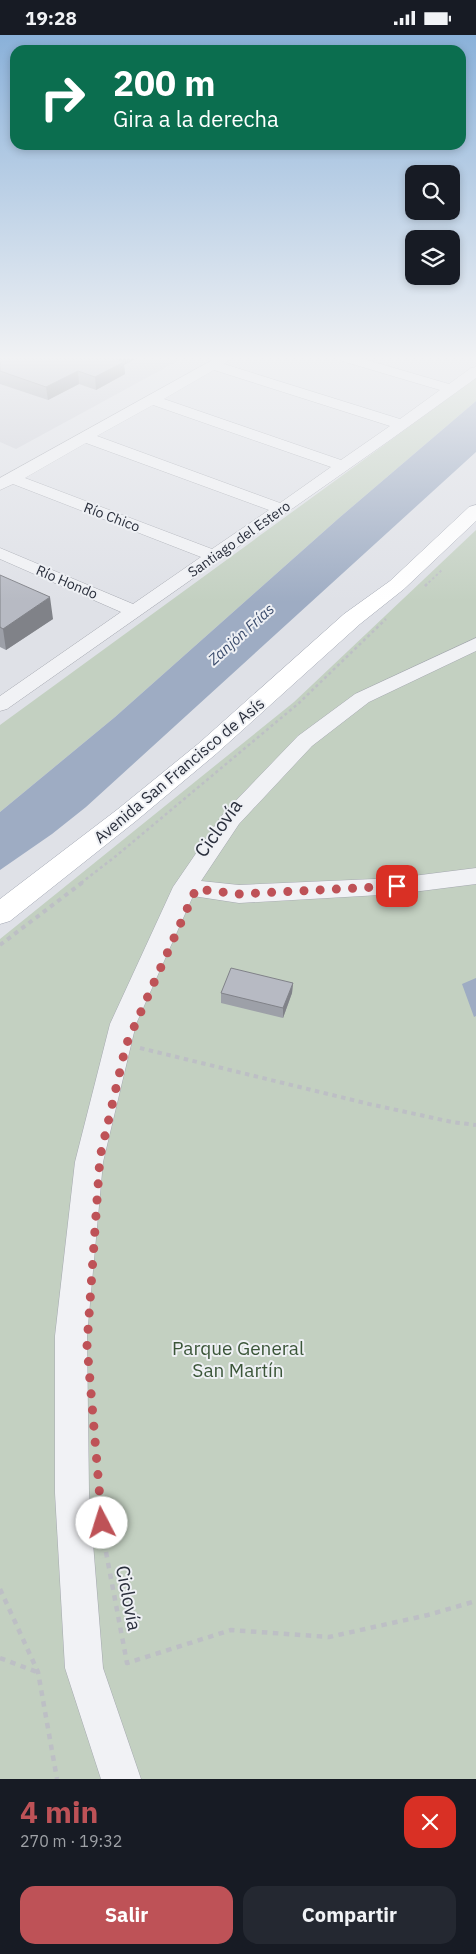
<!DOCTYPE html>
<html lang="es">
<meta charset="utf-8">
<style>
:root{--surface:#171b24;--page:#242831;--text:#f1f3f6;--muted:#9ea1a6;--accent:#be5257}
body{margin:0;font-family:"IBM Plex Sans",sans-serif;background:var(--page);color:var(--text);height:100vh;display:flex;flex-direction:column;font-size:19px;white-space:nowrap}
*{box-sizing:border-box;margin:0}
p{font-size:16px;color:var(--muted)}
.icon{flex:none;width:28px;height:28px;fill:none;stroke:currentColor;stroke-width:2;stroke-linecap:round;stroke-linejoin:round}
.map{position:relative;height:1744px;overflow:hidden}
.panel{display:flex;flex-direction:column;background:var(--surface);flex:1}
.panel>*{flex:none}
.hud{position:absolute;left:10px;top:10px;width:456px;height:105px;border-radius:15px;box-shadow:0 2px 8px #0003;background:#0b6e4f;color:#fff;overflow:hidden}
.tools{position:absolute;left:405px;top:130px;display:grid;gap:10px}
.tools a{display:grid;place-items:center;width:55px;height:55px;border-radius:10px;background:var(--surface);box-shadow:0 2px 8px #0003;font-size:25px}
.pin{position:absolute;display:grid;place-items:center;width:42px;height:42px;color:#fff;margin:-21px;border-radius:10px;box-shadow:0 2px 8px #0006}
.me{position:absolute;width:55px;margin:-28px;rotate:355deg;stroke-linejoin:round;filter:drop-shadow(0 0 4px #0008)}
.turn{display:flex;align-items:center;gap:18px;height:105px;padding:0 20px;font-size:22px}
.turn .icon{width:65px;height:65px;stroke-width:2.5}
.turn b{display:block;font-size:35px;line-height:42px}
.round{display:grid;place-items:center;flex:none;width:52px;height:52px;border-radius:15px;background:var(--page)}
.summary{display:flex;align-items:center;justify-content:space-between;height:85px;padding:0 20px}
h1{font-size:30px;font-weight:700;line-height:38px;color:var(--accent)}
.action{display:flex;gap:10px;margin-top:auto;padding:10px 20px}
.action a{flex:1;height:58px;border-radius:15px;background:var(--accent);color:#fff;font-size:20px;font-weight:700;line-height:58px;text-align:center}
.action a+a{background:var(--page);color:var(--text)}
.status{display:flex;justify-content:space-between;align-items:center;height:35px;padding:0 25px;background:var(--surface);direction:ltr}
.status svg{height:14px;fill:currentColor}
.map>svg:first-child{display:block}
.built{fill:#ced0d8}
.green{fill:#c3d0c1}
.water{fill:#9eacc3}
.lines{fill:none;stroke-linecap:round;stroke-linejoin:round}
.minor-casing{stroke:#a5a8b0;stroke-width:1}
.major-casing{stroke:#a0a5b1;stroke-width:1}
.path-far3{stroke:#bdbfc5;stroke-width:2;stroke-dasharray:2.5 2.5;stroke-linecap:butt}
.path-far2{stroke:#bdbfc5;stroke-width:2.5;stroke-dasharray:3 3;stroke-linecap:butt}
.path-far1{stroke:#bdbfc5;stroke-width:4;stroke-dasharray:4.5 4.5;stroke-linecap:butt}
.path{stroke:#bdbfc5;stroke-width:4.5;stroke-dasharray:5.5 5.5;stroke-linecap:butt}
.minor{fill:#f1f2f5;fill-rule:evenodd}
.major{fill:#fff;fill-rule:evenodd}
.wall{fill:#9da0a8}
.shaded-wall{fill:#808288}
.building{fill:#b7bac3;stroke:#808288}
.route{stroke:#be5257;stroke-width:9;stroke-dasharray:0 16.2}
.labels{text-anchor:middle;dominant-baseline:central;stroke-width:4;stroke-linejoin:round;paint-order:stroke}
.far-street-label{font-size:14px;fill:#2a2f3c;stroke:#eef0f4}
.far-water-label{font-size:15px;font-style:italic;fill:#394a6b;stroke:#eef0f4}
.street-label{font-size:16px;fill:#2a2f3c;stroke:#eef0f4}
.near-street-label{font-size:19px;fill:#2a2f3c;stroke:#eef0f4}
.near-park-label{font-size:19px;fill:#3b5639;stroke:#eef0f4}
</style>
<div class="status"><b>19:28</b><svg viewBox="0 0 49 12"><path d="M0 12V9h3v3zM5 12V6h3v6zM10 12V3h3v9zM15 12V0h3v12zM26 1h20v11H26zM47 4h2v5h-2z"/></svg></div>
<div class="map">
<svg width="476" height="1744" viewBox="0 0 476 1744">
<rect width="100%" height="100%" fill="#dfe1e7"/>
<!-- built -->
<path class="built" d="M 0,323 L 183,323 L 16,414 L 0,407 Z"/>
<!-- green -->
<path class="green" d="M 476,343 L 476,366 L 339,483 L 115,682 L 0,777 L 0,690 Z
M 476,495 L 476,1744 L 0,1744 L 0,904 L 294,667 Z"/>
<!-- water -->
<path class="water" d="M 476,366 L 476,417 L 86,772 L 52,799 L 0,835 L 0,777 L 115,682 L 339,483 Z
M 476,943 L 476,981 L 474,982 L 462,949 Z"/>
<g class="lines">
<defs>
<path id="minor" d="M 216,323 L 232,323 L 224,329 L 400,384 L 440,355 L 342,326 L 340,323 L 360,323 L 449,349 L 471,333 L 476,332 L 476,343 L 390,405 L 7,674 L 0,676 L 0,661 L 121,577 L 0,524 L 0,513 L 133,569 L 201,522 L 13,449 L 0,455 L 0,443 ZM 214,335 L 390,391 L 341,425 L 164,364 ZM 153,370 L 331,432 L 280,468 L 97,401 ZM 86,408 L 269,475 L 212,514 L 25,443 Z
M 476,603 L 476,616 L 369,667 L 312,711 L 239,789 L 201,846 L 239,850 L 397,843 L 476,833 L 476,849 L 397,859 L 239,868 L 193,861 L 136,989 L 103,1127 L 87,1301 L 89,1458 L 103,1633 L 141,1744 L 101,1744 L 65,1633 L 55,1458 L 55,1301 L 75,1127 L 110,989 L 173,852 L 223,779 L 298,701 L 355,659 Z"/>
<path id="major" d="M 476,470 L 476,486 L 404,554 L 360,589 L 216,719 L 136,786 L 10,886 L 0,889 L 0,864 L 118,774 L 198,709 L 344,579 L 390,546 L 469,472 Z"/>
</defs>
<!-- minor casing -->
<use href="#minor" class="minor-casing"/>
<!-- major casing -->
<use href="#major" class="major-casing"/>
<!-- path-far3 -->
<path class="path-far3" d="M 425,551 L 442,535"/>
<!-- path-far2 -->
<path class="path-far2" d="M 425,551 L 427,549
M 81,848 L 116,821 L 299,668 L 386,584"/>
<!-- path-far1 -->
<path class="path-far1" d="M 0,910 L 83,847
M 140,1013 L 369,1069 L 452,1087 L 476,1090"/>
<!-- path -->
<path class="path" d="M 106,1517 L 127,1628 L 231,1595 L 329,1602 L 428,1580 L 476,1566
M 0,1554 L 38,1637 L 57,1744
M 0,1623 L 37,1637"/>
<!-- minor -->
<use href="#minor" class="minor"/>
<!-- major -->
<use href="#major" class="major"/>
</g>
<!-- wall -->
<path class="wall" d="M 0,323 L 124,330 L 125,339 L 96,355 L 79,349 L 48,365 L 0,349 Z
M 0,540 L 53,584 L 6,615 L 0,612 Z
M 293,948 L 292,958 L 283,983 L 221,968 L 221,958 Z"/>
<!-- shaded-wall -->
<path class="shaded-wall" d="M 113,323 L 138,323 L 124,330 L 125,339 L 96,355 L 95,342 Z
M 78,336 L 79,349 L 48,365 L 46,352 Z
M 50,562 L 53,584 L 6,615 L 3,594 Z
M 293,948 L 292,958 L 283,983 L 283,973 Z"/>
<!-- building -->
<path class="building" d="M 0,323 L 113,323 L 124,327 L 95,342 L 78,336 L 46,352 L 0,336 Z
M 0,540 L 50,562 L 3,594 L 0,592 Z
M 231,933 L 293,948 L 283,973 L 221,958 Z"/>
<!-- sky -->
<linearGradient id="sky" x2="0" y2="1"><stop stop-color="#8ab1d9"/><stop offset="0.57" stop-color="#f1f2f4"/><stop offset="1" stop-color="#f1f2f4" stop-opacity="0"/></linearGradient>
<rect width="476" height="567" fill="url(#sky)"/>
<g class="lines">
<!-- route -->
<path class="route" d="M 102,1488 L 87,1310 L 100,1122 L 126,1010 L 196,854 L 239,859 L 397,851"/>
</g>
<g class="labels">
<!-- far-street labels -->
<g class="far-street-label">
<text transform="translate(112 482) rotate(21)">Río Chico</text>
<text transform="translate(239 504) rotate(-35)">Santiago del Estero</text>
<text transform="translate(67 547) rotate(23)">Río Hondo</text>
</g>
<!-- far-water labels -->
<g class="far-water-label">
<text transform="translate(241 599) rotate(-42)">Zanjón Frías</text>
</g>
<!-- street labels -->
<g class="street-label">
<text transform="translate(179 735) rotate(-40)">Avenida San Francisco de Asís</text>
</g>
<!-- near-street labels -->
<g class="near-street-label">
<text transform="translate(218 793) rotate(-54)">Ciclovía</text>
<text transform="translate(129 1563) rotate(79)">Ciclovía</text>
</g>
<!-- near-park labels -->
<g class="near-park-label">
<text x="238" y="1313">Parque General<tspan x="238" dy="22">San Martín</tspan></text>
</g>
</g>
</svg>
<div class="tools">
<a><svg class="icon" aria-label="search" viewBox="0 0 24 24"><circle cx="10" cy="10" r="6"/><path d="M15 15l6 6"/></svg></a>
<a><svg class="icon" aria-label="layers" viewBox="0 0 24 24"><path d="M12 4l9 5-9 5-9-5zM3 14l9 5 9-5"/></svg></a>
</div>
<div class="pin" style="left:397px;top:851px;background:#d93025"><svg class="icon" aria-label="arrive" viewBox="0 0 24 24"><path d="M6 21V4h12l-3 4 3 4H6"/></svg></div>
<svg class="me" style="left:102px;top:1488px" viewBox="-20 -20 40 40"><circle r="19" fill="#fff"/><path d="M0-13L10 11 0 6-10 11z" fill="#be5257"/></svg>
<div class="hud">
<div class="turn"><svg class="icon" aria-label="right" viewBox="0 0 24 24"><path d="M7 20v-9h11M14 6l5 5-5 5"/></svg><div><b>200 m</b>Gira a la derecha</div></div>
</div>
</div>
<section class="panel">
<div class="summary"><div><h1>4 min</h1><p>270 m · 19:32</p></div><a class="round" style="background:#d93025;color:#fff"><svg class="icon" aria-label="close" viewBox="0 0 24 24"><path d="M6 6l12 12M18 6L6 18"/></svg></a></div>
<div class="action"><a>Salir</a><a>Compartir</a></div>
</section>
